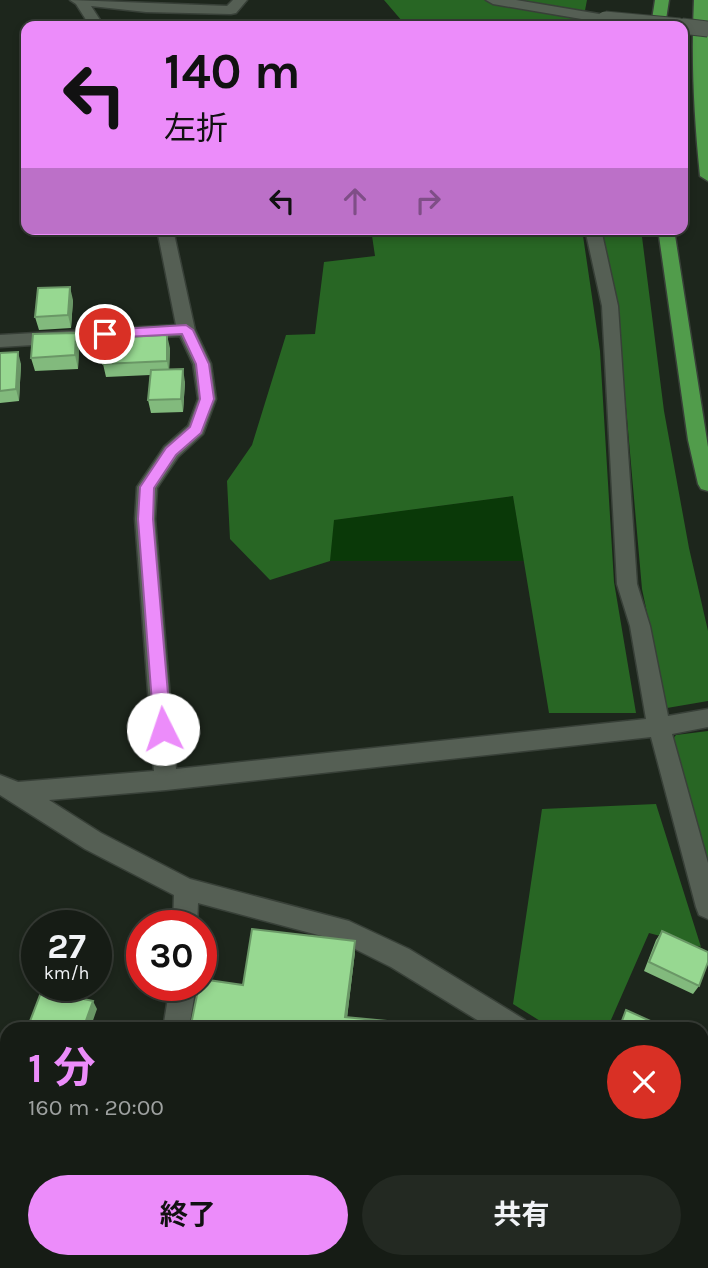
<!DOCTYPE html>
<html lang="ja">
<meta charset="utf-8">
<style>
:root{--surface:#161c15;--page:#232922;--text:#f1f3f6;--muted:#9ea1a0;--line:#353a34;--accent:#ec8cfa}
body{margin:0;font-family:Karla,"Noto Sans JP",sans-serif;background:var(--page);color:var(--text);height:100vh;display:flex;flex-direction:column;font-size:26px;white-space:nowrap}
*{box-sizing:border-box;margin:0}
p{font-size:23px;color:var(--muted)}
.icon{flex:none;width:38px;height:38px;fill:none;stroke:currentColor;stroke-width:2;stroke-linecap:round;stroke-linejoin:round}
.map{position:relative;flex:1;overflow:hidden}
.drawer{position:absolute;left:0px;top:1022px;width:709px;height:247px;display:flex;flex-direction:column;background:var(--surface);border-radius:21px 21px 0 0;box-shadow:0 4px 10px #0003,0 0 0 2px var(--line)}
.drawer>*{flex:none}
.hud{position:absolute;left:21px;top:21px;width:667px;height:214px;border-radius:14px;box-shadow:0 4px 10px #0003,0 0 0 2px var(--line);background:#ec8cfa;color:#111;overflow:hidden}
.speed{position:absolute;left:21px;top:910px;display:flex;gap:14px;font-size:35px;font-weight:700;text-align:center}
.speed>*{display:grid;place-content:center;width:91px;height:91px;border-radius:50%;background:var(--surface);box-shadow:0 4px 10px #0003,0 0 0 2px var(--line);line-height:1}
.speed small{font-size:18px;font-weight:400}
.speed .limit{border:10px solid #d22;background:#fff;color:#111}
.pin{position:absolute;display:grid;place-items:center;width:60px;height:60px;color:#fff;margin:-30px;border:4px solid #fff;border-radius:50%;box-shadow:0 2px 7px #0007}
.me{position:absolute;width:77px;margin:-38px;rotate:356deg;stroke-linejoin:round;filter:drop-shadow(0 0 5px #0008)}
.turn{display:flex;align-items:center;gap:24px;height:147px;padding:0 28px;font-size:32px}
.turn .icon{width:91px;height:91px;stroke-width:2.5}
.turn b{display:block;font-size:49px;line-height:60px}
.lanes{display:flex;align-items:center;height:66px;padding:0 28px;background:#0003;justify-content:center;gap:35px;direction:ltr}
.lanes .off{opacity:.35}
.round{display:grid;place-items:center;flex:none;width:74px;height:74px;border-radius:37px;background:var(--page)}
.summary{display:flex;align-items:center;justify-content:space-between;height:119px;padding:0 28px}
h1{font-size:42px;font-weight:700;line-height:52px;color:var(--accent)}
.primary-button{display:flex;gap:14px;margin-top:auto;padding:14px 28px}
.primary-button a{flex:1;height:80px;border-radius:42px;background:var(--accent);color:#111;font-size:28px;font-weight:700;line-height:80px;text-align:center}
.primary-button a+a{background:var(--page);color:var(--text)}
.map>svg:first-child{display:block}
.green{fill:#0a3908}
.forest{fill:#286624}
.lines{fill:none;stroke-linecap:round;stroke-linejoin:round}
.street-casing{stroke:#384038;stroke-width:3}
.highway-casing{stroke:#384038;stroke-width:3}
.street{fill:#555f54;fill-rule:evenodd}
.highway{fill:#519c4b;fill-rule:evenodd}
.street-bridge-casing{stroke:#384038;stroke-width:17;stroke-linecap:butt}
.street-bridge{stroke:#555f54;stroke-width:15}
.wall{fill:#82ba7d}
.shaded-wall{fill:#6a9766}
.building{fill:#97d891;stroke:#6a9766;stroke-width:2}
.route{fill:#ec8cfa;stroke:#995ba2;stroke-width:2}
</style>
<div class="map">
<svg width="708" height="1268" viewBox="0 0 708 1268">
<rect width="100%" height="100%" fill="#1d261c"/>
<!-- green -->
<path class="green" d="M 513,496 L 524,561 L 330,561 L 333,520 Z"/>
<!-- forest -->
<path class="forest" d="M 384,0 L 587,0 L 582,26 L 402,26 L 402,21 Z
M 371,229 L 582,229 L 600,351 L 614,582 L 636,713 L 549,713 L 513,496 L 334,520 L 330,561 L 270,580 L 230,539 L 227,481 L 252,445 L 286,335 L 315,334 L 324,262 L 375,256 Z
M 601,229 L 641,229 L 664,411 L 689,548 L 708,631 L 708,701 L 667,708 L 642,589 L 618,316 Z
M 708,731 L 708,865 L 672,740 L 676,735 Z
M 656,804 L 701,947 L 649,933 L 607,1029 L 553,1029 L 513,1004 L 542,809 Z"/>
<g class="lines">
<defs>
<path id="street" d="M 70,0 L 227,6 L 233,0 L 247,0 L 236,13 L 231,14 L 146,12 L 91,6 L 104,26 L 90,26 L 76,4 Z
M 486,0 L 516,0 L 605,15 L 612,19 L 605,23 L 493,4 Z
M 157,229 L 173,229 L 195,330 L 211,364 L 216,399 L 203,434 L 178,457 L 157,488 L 155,519 L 176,769 L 646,719 L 630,626 L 617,584 L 602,306 L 585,229 L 601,229 L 618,306 L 637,584 L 650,626 L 668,716 L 708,709 L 708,727 L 672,734 L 708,863 L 708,919 L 699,915 L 696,907 L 651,737 L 166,790 L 49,800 L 101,833 L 190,879 L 349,921 L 409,949 L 525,1020 L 529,1029 L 492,1029 L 391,967 L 337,940 L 198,903 L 197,926 L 173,926 L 174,895 L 85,849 L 0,795 L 0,775 L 18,782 L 154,771 L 135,519 L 137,487 L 164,447 L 188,426 L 198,399 L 193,364 L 180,336 L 0,347 L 0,335 L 176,325 Z
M 170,985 L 196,985 L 189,1029 L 163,1029 Z
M 702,1103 L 708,1105 L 708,1133 L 702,1130 Z
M 108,1262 L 136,1262 L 134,1268 L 106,1268 Z"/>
<path id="highway" d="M 655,0 L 669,0 L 665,26 L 651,26 Z
M 694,0 L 708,0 L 708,181 L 700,176 C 694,117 691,59 694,0 Z
M 658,229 L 674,229 L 708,447 L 708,491 L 701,489 L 698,484 L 688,440 Z"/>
</defs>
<!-- street casing -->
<use href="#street" class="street-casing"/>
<!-- highway casing -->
<use href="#highway" class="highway-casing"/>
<!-- street -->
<use href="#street" class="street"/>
<!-- highway -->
<use href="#highway" class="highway"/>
<defs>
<path id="street-bridge" d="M 605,19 L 680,26
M 682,26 L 708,29"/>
</defs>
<!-- street-bridge casing -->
<use href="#street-bridge" class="street-bridge-casing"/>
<!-- street-bridge -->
<use href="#street-bridge" class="street-bridge"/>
</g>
<!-- wall -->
<path class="wall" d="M 73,300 L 71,328 L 39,330 L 35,317 Z
M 79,346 L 78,369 L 35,371 L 31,358 Z
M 170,348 L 169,370 L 185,382 L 183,412 L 151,413 L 148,400 L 150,375 L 106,377 L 103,364 Z
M 0,353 L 21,364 L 19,401 L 0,403 Z
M 662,931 L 699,986 L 693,994 L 644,971 L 656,940 Z
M 355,952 L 347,1017 L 418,1029 L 193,1029 L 191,1025 Z
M 0,1073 L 7,1073 L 7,1130 L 0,1129 Z
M 702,1156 L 706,1262 L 697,1267 L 688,1262 L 702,1262 Z
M 555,1262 L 651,1262 L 649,1268 L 552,1268 Z"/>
<!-- shaded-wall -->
<path class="shaded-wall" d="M 70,287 L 73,300 L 71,328 L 68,315 Z
M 76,333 L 79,346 L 78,369 L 75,355 Z
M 167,335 L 170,348 L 169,374 L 167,361 Z
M 18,352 L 21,364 L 19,401 L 16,389 Z
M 183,369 L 185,382 L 183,412 L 181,399 Z
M 355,941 L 355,952 L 346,1027 L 345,1017 Z
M 93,1001 L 97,1009 L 90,1029 L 83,1029 Z"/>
<!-- building -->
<path class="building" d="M 70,287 L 68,315 L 35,317 L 38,288 Z
M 76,333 L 75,355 L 31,358 L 33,334 Z
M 167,335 L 167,361 L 103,364 L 105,338 Z
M 18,352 L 16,389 L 0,391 L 0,353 Z
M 183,369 L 181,399 L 148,400 L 151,370 Z
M 252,929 L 355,941 L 345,1017 L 418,1024 L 418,1029 L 227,1029 L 191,1025 L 199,985 L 201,985 L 201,979 L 243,985 Z
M 662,931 L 708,952 L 708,962 L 699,986 L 649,962 Z
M 42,990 L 93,1001 L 83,1029 L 27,1029 Z
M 626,1010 L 655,1023 L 653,1029 L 619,1029 Z
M 0,1072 L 7,1073 L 7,1125 L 0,1124 Z
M 702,1156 L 708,1160 L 708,1256 L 706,1262 L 702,1259 Z
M 558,1262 L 651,1262 L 650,1268 L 557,1263 Z"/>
<!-- route -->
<path class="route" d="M 186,325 L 193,330 L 209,364 L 214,399 L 201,433 L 176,455 L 154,488 L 153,519 L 171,729 L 169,734 L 163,736 L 157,734 L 154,729 L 138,519 L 140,487 L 166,448 L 190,427 L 200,399 L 196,364 L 182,334 L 105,338 L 98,334 L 105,330 Z"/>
</svg>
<div class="speed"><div>27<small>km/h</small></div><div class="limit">30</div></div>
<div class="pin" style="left:105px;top:334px;background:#d93025"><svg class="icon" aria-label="arrive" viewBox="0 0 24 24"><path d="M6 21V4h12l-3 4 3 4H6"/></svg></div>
<svg class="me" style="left:163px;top:729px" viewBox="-20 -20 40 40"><circle r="19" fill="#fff"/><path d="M0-13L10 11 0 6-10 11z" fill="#ec8cfa"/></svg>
<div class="hud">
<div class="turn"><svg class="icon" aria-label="left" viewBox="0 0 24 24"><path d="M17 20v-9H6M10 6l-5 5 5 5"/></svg><div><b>140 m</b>左折</div></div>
<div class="lanes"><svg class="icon" aria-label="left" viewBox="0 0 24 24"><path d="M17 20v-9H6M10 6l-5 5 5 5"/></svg><svg class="icon off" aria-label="ahead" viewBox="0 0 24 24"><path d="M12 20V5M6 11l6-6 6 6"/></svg><svg class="icon off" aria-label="right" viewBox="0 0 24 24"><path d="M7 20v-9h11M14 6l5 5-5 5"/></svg></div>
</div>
<section class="drawer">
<div class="summary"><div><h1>1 分</h1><p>160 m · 20:00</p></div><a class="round" style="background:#d93025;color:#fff"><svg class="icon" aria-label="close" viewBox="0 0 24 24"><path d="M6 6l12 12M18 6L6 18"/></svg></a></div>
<div class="primary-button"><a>終了</a><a>共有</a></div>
</section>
</div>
